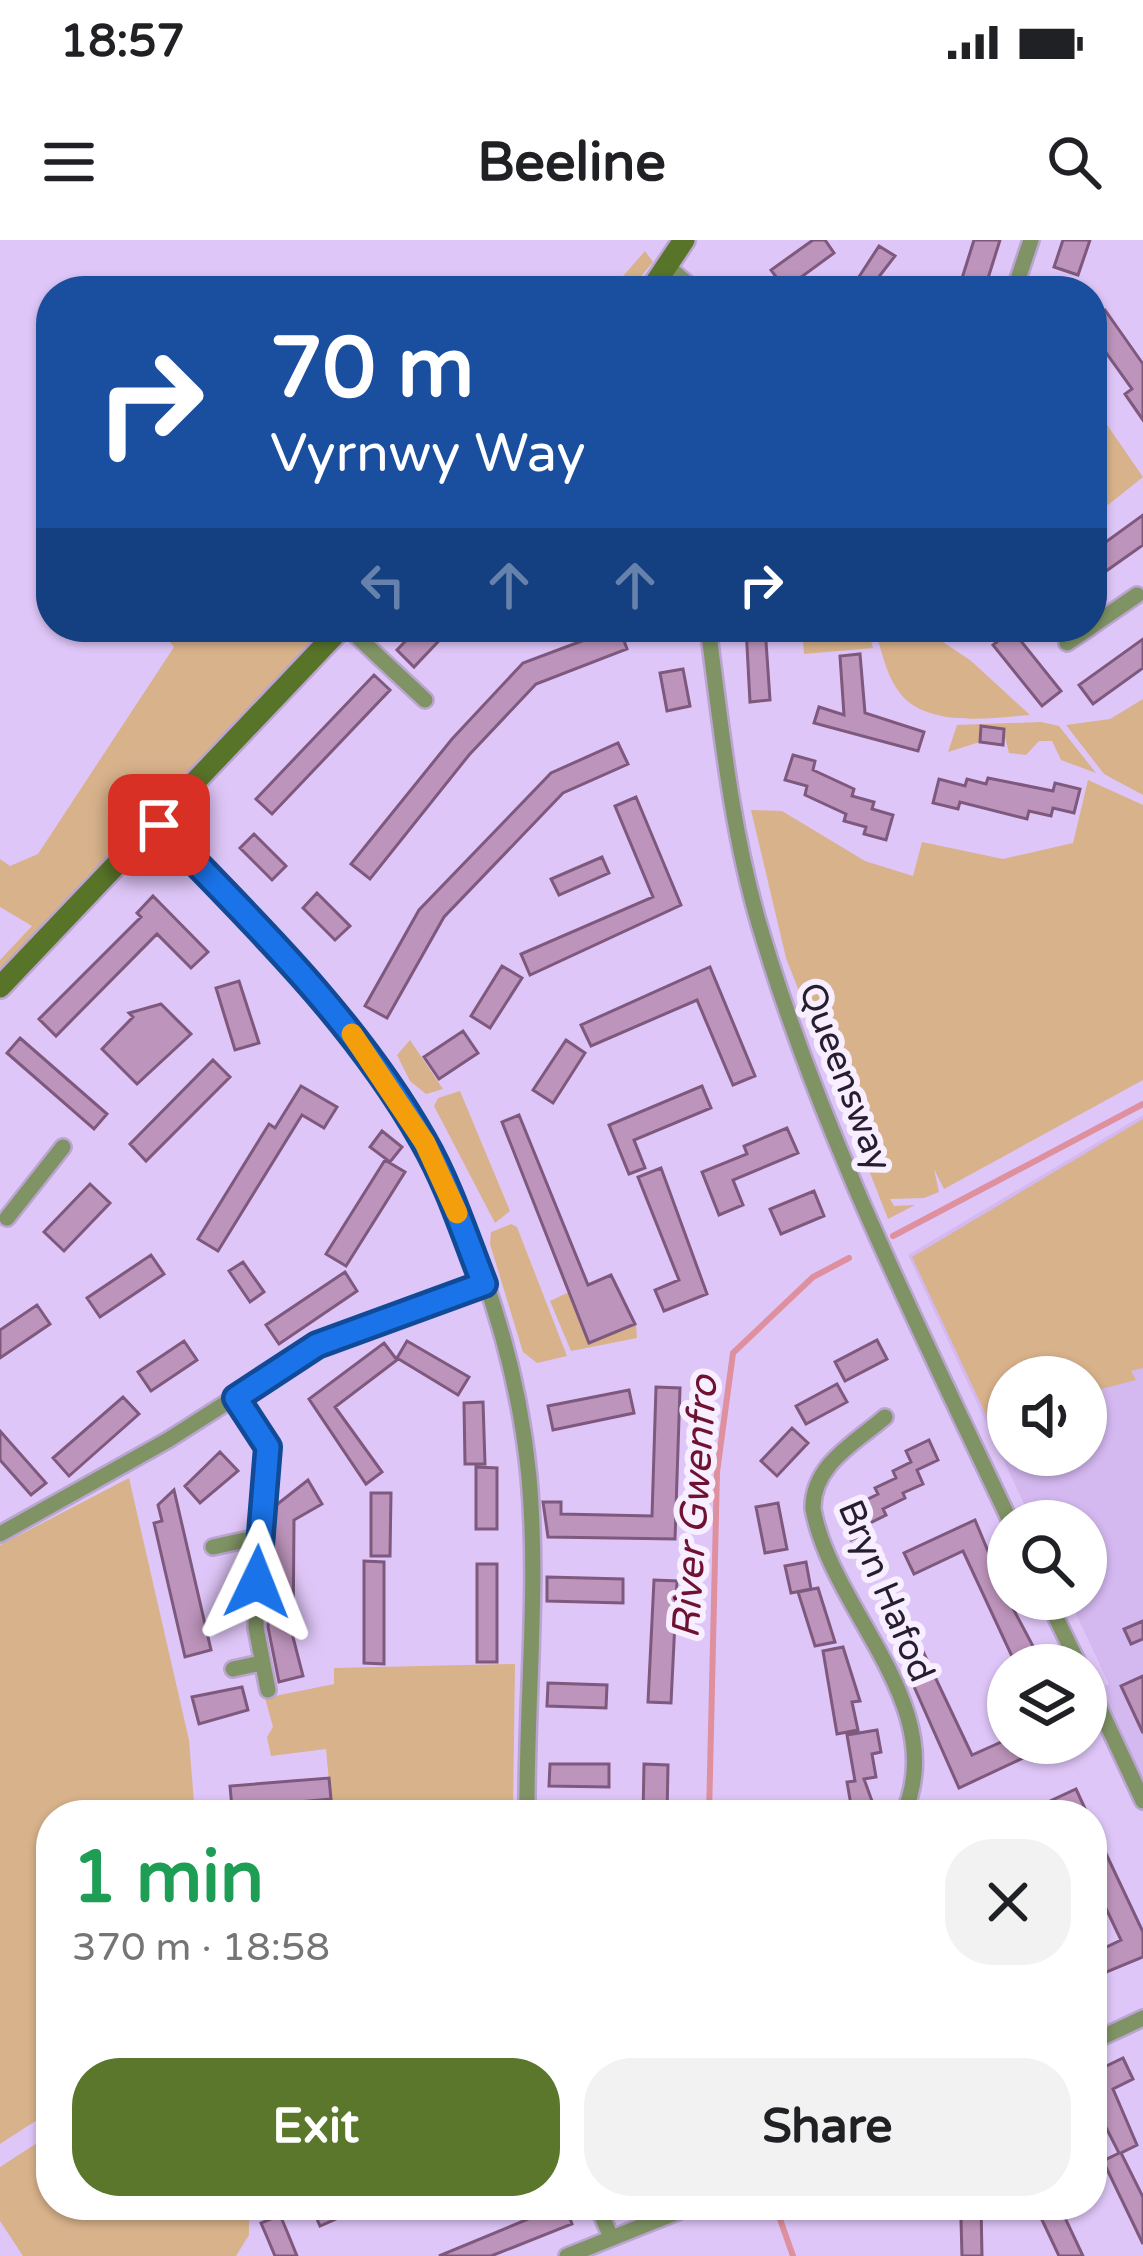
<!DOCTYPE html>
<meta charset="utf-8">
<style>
:root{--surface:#fff;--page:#f2f2f2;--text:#202124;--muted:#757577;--accent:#5b772c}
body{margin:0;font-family:"Varela Round",sans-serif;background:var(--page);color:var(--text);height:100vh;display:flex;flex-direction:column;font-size:45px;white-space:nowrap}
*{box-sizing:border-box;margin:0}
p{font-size:39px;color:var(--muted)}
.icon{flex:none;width:66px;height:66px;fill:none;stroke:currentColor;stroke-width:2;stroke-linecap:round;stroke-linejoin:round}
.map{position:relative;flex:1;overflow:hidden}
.sheet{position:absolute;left:36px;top:1560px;width:1071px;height:420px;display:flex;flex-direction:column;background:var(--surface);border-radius:48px;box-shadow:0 3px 9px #0004}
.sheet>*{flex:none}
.top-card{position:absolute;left:36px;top:36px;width:1071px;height:366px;border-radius:48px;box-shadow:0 3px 9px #0004;background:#1a4fa0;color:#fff;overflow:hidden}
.controls{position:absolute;left:987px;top:1116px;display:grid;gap:24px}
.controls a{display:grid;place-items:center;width:120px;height:120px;border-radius:50%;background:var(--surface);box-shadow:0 3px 9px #0004;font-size:60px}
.pin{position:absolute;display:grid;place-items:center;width:102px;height:102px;color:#fff;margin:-51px;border-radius:24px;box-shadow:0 6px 18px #0006}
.me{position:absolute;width:132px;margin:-66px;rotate:2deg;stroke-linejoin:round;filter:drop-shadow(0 0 9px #0008)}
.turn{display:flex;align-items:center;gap:42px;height:252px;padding:0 36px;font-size:54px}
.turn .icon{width:156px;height:156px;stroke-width:2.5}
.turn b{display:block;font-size:84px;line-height:102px}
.lanes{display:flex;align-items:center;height:114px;padding:0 36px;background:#0003;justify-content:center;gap:60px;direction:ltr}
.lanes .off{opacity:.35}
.round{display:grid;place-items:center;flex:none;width:126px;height:126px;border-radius:48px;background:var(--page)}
.headline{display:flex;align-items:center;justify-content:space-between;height:204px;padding:0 36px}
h1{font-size:72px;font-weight:700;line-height:90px;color:#1e9e55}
.action{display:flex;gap:24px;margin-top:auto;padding:24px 36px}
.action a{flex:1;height:138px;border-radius:48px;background:var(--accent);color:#fff;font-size:48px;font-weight:700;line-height:138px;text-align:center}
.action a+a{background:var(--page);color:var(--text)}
.status{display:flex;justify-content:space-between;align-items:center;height:84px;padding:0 60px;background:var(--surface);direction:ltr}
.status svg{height:33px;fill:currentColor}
header{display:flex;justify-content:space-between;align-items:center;height:156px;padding:0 36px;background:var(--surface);font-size:54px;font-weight:700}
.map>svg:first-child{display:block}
.built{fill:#d4b8f0;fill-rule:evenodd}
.green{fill:#d8b28b}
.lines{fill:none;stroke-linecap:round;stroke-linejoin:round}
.stream{stroke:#de909f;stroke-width:6}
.building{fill:#bd94bc;stroke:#7e587d;stroke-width:3}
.street-casing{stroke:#baa4d0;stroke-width:20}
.secondary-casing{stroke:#baa4d0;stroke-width:26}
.street{stroke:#7f9364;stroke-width:15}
.secondary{stroke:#587429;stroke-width:21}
.route-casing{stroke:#114b97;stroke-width:30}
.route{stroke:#1a73e8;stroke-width:21}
.slow{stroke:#f59e0b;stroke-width:21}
.labels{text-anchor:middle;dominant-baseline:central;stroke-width:12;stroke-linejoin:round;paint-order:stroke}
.street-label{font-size:36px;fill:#271d30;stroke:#f7efff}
.water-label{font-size:39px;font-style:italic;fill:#6f1231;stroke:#f7efff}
</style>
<div class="status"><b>18:57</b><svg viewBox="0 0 49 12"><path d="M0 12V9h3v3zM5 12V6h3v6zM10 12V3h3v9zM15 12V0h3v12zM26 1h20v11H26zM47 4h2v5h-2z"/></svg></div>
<header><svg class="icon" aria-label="menu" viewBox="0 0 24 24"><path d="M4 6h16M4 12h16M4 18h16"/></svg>Beeline<svg class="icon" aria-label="search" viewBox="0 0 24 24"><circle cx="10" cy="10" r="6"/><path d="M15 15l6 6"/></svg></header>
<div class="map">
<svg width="1143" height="2016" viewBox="0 0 1143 2016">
<rect width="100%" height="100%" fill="#dfc6f8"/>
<!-- built -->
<path class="built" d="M 1143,875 L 1143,1561 L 1093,1453 L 1109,1444 L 1069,1359 L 1086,1359 L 1086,1281 L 1032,1281 L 908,1015 ZM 1008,1137 L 1086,1137 L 1086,1215 L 1008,1215 Z"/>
<!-- green -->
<path class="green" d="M 645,11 L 653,22 L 629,51 L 610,51 Z
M 1092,163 L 1143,237 L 1108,265 L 1092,244 Z
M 158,387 L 263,387 L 285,400 L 294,387 L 324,387 L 0,734 L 0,720 L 32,686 L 0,667 L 0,619 L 10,626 L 38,614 L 174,407 Z
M 802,387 L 867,387 L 873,408 L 804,414 Z
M 874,387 L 920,387 L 970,420 L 1030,475 C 991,478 922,489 897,449 C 885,432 881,407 874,387 Z
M 1143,459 L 1143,555 L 1104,534 L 1066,485 L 1110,479 Z
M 1041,482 L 1059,486 L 1096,533 L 1061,520 L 1052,501 L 1039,501 L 1026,515 L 1009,513 L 1003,489 L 982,486 L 980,502 L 948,512 L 957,485 Z
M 1088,540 L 1143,565 L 1143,840 L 944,949 L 934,929 L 939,952 L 924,958 L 890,959 L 894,966 L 915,965 L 888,979 L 786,718 L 751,570 L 782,571 L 865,621 L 913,636 L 922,602 L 1003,619 L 1073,603 Z
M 410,800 L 443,849 L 426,854 L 410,841 L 397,815 Z
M 460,851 L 510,971 L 495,983 L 434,866 L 438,858 Z
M 1143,879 L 1143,1128 L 1131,1131 L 1136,1140 L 1086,1153 L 1086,1137 L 1008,1137 L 1008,1172 L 987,1177 L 912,1017 Z
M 511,984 L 517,987 L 567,1116 L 537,1123 L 523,1112 L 490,1004 L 491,992 Z
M 569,1052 L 589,1103 L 636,1084 L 637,1098 L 571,1111 L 550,1061 Z
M 129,1238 L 189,1500 L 195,1575 L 51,1575 L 51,1871 L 0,1904 L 0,1305 Z
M 515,1424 L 513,1571 L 434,1568 L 432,1575 L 332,1575 L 326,1509 L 271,1516 L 267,1497 L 273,1487 L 265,1458 L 334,1444 L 334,1428 Z
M 51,1894 L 51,1965 L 249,1965 L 249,1995 L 236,2016 L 23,2016 L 0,1981 L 0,1927 Z"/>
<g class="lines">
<!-- stream -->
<path class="stream" d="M 893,996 L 1143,864
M 709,1575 L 717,1232 L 733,1113 L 813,1037 L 849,1018
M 775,1965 L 793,2016"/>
</g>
<!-- building -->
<path class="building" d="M 813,0 L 825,0 L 834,13 L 785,49 L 771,30 Z
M 974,0 L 1000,0 L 984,51 L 958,51 Z
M 1063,0 L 1090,0 L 1078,35 L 1054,27 Z
M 879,6 L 895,16 L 868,51 L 855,43 Z
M 1105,70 L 1143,124 L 1143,180 L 1125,154 L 1132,149 L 1092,93 L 1092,79 Z
M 1143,275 L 1143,305 L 1092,341 L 1092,312 Z
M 419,387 L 452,387 L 414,427 L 397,410 Z
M 619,387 L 627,409 L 536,444 L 469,515 L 370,639 L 351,624 L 452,499 L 523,423 Z
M 746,387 L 765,387 L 770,460 L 750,462 Z
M 1012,390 L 1061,451 L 1042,466 L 993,405 Z
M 1143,399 L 1143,428 L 1093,464 L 1079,445 Z
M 860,414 L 865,473 L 924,492 L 918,511 L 814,483 L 819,467 L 844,475 L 840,416 Z
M 683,429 L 690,466 L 667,471 L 660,433 Z
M 374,435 L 390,450 L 272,574 L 256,559 Z
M 981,486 L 1004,489 L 1003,505 L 980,502 Z
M 618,503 L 628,524 L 563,553 L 444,677 L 387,778 L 365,766 L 419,670 L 551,533 Z
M 793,515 L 815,521 L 813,530 L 854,549 L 852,556 L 874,562 L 872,569 L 893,575 L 886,600 L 864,594 L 866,587 L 844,581 L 846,574 L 805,555 L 807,546 L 785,540 Z
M 988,538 L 1053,551 L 1055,543 L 1080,549 L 1074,573 L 1053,568 L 1051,576 L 1029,571 L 1027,579 L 960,562 L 958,569 L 933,563 L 939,539 L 965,546 L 967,539 L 986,544 Z
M 636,557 L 681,665 L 530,735 L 521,714 L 653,657 L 615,566 Z
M 254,594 L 286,626 L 272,640 L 240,608 Z
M 602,617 L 609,633 L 559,655 L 551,639 Z
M 317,653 L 350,686 L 335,700 L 303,668 Z
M 153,656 L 208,712 L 191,728 L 157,694 L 56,796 L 39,779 L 141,677 L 137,673 Z
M 502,726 L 522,738 L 490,788 L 471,776 Z
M 710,727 L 755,836 L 733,845 L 697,760 L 591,806 L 581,785 Z
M 239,741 L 259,803 L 235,810 L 216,748 Z
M 161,764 L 191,794 L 137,844 L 102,809 L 133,777 L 129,773 Z
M 463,791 L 478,813 L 439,839 L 424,817 Z
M 20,798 L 107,874 L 94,889 L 7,813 Z
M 566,800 L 585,813 L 553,863 L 533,850 Z
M 213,820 L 230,837 L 146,921 L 130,904 Z
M 301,846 L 337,867 L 324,888 L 302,875 L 218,1011 L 198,999 L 269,884 L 275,888 Z
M 702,846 L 711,868 L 634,900 L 645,928 L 629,934 L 609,885 Z
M 519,875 L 588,1045 L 611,1035 L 635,1084 L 589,1103 L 502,882 Z
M 787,888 L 798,913 L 733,940 L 743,965 L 719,975 L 702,932 L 747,914 L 744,906 Z
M 382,891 L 402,907 L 390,922 L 370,907 Z
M 385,920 L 405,932 L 346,1026 L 326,1014 Z
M 661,928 L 707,1054 L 664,1071 L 655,1050 L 679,1040 L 638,937 Z
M 90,944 L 110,963 L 64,1011 L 44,992 Z
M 814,951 L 824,976 L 781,994 L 770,969 Z
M 151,1015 L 164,1034 L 100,1077 L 87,1058 Z
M 243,1022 L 264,1052 L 250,1062 L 229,1031 Z
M 345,1032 L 357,1051 L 279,1104 L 266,1085 Z
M 37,1065 L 50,1084 L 0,1118 L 0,1090 Z
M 877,1100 L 887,1119 L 845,1141 L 835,1122 Z
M 184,1101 L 197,1120 L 151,1151 L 138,1132 Z
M 407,1101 L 469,1137 L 458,1155 L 397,1118 Z
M 384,1103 L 397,1120 L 335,1167 L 382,1232 L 366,1244 L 309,1159 Z
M 837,1144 L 847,1162 L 806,1184 L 796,1166 Z
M 656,1147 L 680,1148 L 675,1299 L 548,1297 L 543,1262 L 561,1262 L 561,1274 L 652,1276 Z
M 629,1150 L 634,1173 L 553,1190 L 548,1166 Z
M 123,1157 L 139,1174 L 69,1236 L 53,1218 Z
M 483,1162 L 485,1224 L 465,1224 L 464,1163 Z
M 792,1188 L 808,1203 L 777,1236 L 761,1221 Z
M 0,1191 L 46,1243 L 31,1255 L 0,1220 Z
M 929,1200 L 938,1220 L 917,1230 L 923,1244 L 903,1253 L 905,1258 L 883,1269 L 886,1275 L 868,1284 L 858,1264 L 878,1254 L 875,1248 L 896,1238 L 893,1231 L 911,1222 L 906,1211 Z
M 220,1212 L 238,1231 L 200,1263 L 185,1246 Z
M 476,1227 L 497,1228 L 497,1289 L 476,1289 Z
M 308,1240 L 322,1264 L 294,1280 L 293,1397 L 303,1436 L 279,1442 L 268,1387 L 270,1298 L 274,1297 L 275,1266 Z
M 174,1250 L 211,1410 L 185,1417 L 154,1283 L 162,1281 L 158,1265 Z
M 371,1253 L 391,1253 L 390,1316 L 371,1316 Z
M 778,1263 L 787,1309 L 765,1313 L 756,1267 Z
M 861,1273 L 870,1291 L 851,1300 L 842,1281 Z
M 975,1280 L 1008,1359 L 1043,1425 L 1016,1425 L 963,1311 L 914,1334 L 904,1313 Z
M 364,1321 L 384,1322 L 384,1424 L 364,1423 Z
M 806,1322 L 811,1349 L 791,1353 L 785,1326 Z
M 477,1324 L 497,1324 L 497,1422 L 477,1422 Z
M 547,1337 L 623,1339 L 623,1363 L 547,1361 Z
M 654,1340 L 677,1341 L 671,1463 L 648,1462 Z
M 818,1348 L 835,1402 L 815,1406 L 798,1352 Z
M 900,1363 L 972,1515 L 1008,1499 L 1008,1503 L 1055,1503 L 959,1548 L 881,1372 Z
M 1143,1381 L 1143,1399 L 1131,1404 L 1124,1389 Z
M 843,1407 L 860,1461 L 852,1462 L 858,1490 L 837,1494 L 823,1411 Z
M 1143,1436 L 1143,1493 L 1121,1446 Z
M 548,1443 L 607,1445 L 606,1468 L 547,1466 Z
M 242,1447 L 248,1470 L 199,1484 L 192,1457 Z
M 877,1490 L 881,1512 L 872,1514 L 876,1537 L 864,1539 L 872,1561 L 851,1565 L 847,1542 L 855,1541 L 847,1495 Z
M 550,1524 L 609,1524 L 609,1547 L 549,1546 Z
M 644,1524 L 668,1525 L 667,1575 L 643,1575 Z
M 329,1538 L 331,1559 L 232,1568 L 230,1546 Z
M 1076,1549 L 1088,1575 L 1020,1575 Z
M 1092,1584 L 1143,1692 L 1143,1717 L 1092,1738 L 1092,1714 L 1121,1700 L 1092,1639 Z
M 1123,1818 L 1133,1839 L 1113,1849 L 1137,1905 L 1121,1913 L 1143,1957 L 1143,2004 L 1103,1921 L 1119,1913 L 1092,1860 L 1092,1833 Z
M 311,1965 L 368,1965 L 320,1986 Z
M 542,1965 L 565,1965 L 572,1984 L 491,2016 L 439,2016 L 545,1972 Z
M 954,1965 L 981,1965 L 982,2016 L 962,2016 L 961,1980 Z
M 1035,1965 L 1059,1965 L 1083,2016 L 1059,2016 Z
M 280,1975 L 286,1989 L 297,2016 L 275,2016 L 267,1997 L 261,1983 Z"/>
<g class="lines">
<defs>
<path id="street" d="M 668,27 L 696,51
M 1014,51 L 1031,0
M 1092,386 L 1137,355
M 347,387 L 425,460
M 708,387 C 721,486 731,588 759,684 C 820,892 918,1086 1010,1281
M 1067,403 L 1091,387
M 159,585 C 221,648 285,709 340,778 C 443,907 513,1072 529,1237 C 539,1348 526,1464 527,1575
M 7,978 L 63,907
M 236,1158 L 268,1207 L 269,1234 L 258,1295 L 256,1388 L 268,1450
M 885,1177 C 855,1203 812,1225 813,1269 C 832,1372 952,1466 903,1575
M 0,1294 L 168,1200 L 317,1105 L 484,1044
M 213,1307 L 258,1297
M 1047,1359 L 1079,1425
M 233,1429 L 261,1423
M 1086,1439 L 1143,1561
M 1092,1802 L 1143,1778
M 597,1965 L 611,1997
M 567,2016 L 695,1965"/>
<path id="secondary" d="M 650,51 L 684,0
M 0,747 L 342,387"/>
</defs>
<!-- street casing -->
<use href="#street" class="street-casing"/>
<!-- secondary casing -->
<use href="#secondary" class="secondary-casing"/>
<!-- street -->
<use href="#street" class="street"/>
<!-- secondary -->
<use href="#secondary" class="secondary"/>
</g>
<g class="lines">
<defs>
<path id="route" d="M 159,585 C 255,684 354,779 423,900 C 449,945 465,996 484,1044 L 317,1105 L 236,1158 L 268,1207 L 257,1342"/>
</defs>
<!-- route casing -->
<use href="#route" class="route-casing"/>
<!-- route -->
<use href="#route" class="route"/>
<!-- slow -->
<path class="slow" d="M 352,794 L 425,903 L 457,973"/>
</g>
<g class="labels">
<!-- street labels -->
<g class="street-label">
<text transform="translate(845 837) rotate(69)">Queensway</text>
<text transform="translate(886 1351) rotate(67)">Bryn Hafod</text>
</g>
<!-- water labels -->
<g class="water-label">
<text transform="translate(695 1267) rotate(-86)">River Gwenfro</text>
</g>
</g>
</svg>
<div class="controls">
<a><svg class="icon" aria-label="sound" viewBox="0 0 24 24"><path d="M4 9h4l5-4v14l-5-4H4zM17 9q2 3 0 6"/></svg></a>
<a><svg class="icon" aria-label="search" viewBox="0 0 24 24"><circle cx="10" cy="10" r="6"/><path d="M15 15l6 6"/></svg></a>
<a><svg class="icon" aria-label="layers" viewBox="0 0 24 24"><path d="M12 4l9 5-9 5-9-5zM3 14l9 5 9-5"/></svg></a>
</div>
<div class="pin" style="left:159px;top:585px;background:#d93025"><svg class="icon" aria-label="arrive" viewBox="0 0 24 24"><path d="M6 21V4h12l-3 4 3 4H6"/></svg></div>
<svg class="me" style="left:257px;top:1342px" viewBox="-20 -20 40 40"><path d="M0-17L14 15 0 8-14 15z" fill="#1a73e8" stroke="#fff" stroke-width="4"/></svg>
<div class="top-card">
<div class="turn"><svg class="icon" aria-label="right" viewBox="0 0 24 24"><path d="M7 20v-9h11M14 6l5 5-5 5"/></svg><div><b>70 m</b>Vyrnwy Way</div></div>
<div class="lanes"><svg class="icon off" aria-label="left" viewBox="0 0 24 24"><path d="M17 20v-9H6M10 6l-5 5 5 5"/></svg><svg class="icon off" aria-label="ahead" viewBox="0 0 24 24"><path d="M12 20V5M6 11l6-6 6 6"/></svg><svg class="icon off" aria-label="ahead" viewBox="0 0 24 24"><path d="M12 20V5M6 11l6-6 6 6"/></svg><svg class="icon" aria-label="right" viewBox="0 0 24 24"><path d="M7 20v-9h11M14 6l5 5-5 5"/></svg></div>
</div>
<section class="sheet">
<div class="headline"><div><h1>1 min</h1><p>370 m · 18:58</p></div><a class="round"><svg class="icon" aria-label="close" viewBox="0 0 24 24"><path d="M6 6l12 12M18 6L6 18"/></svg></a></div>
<div class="action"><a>Exit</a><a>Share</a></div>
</section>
</div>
